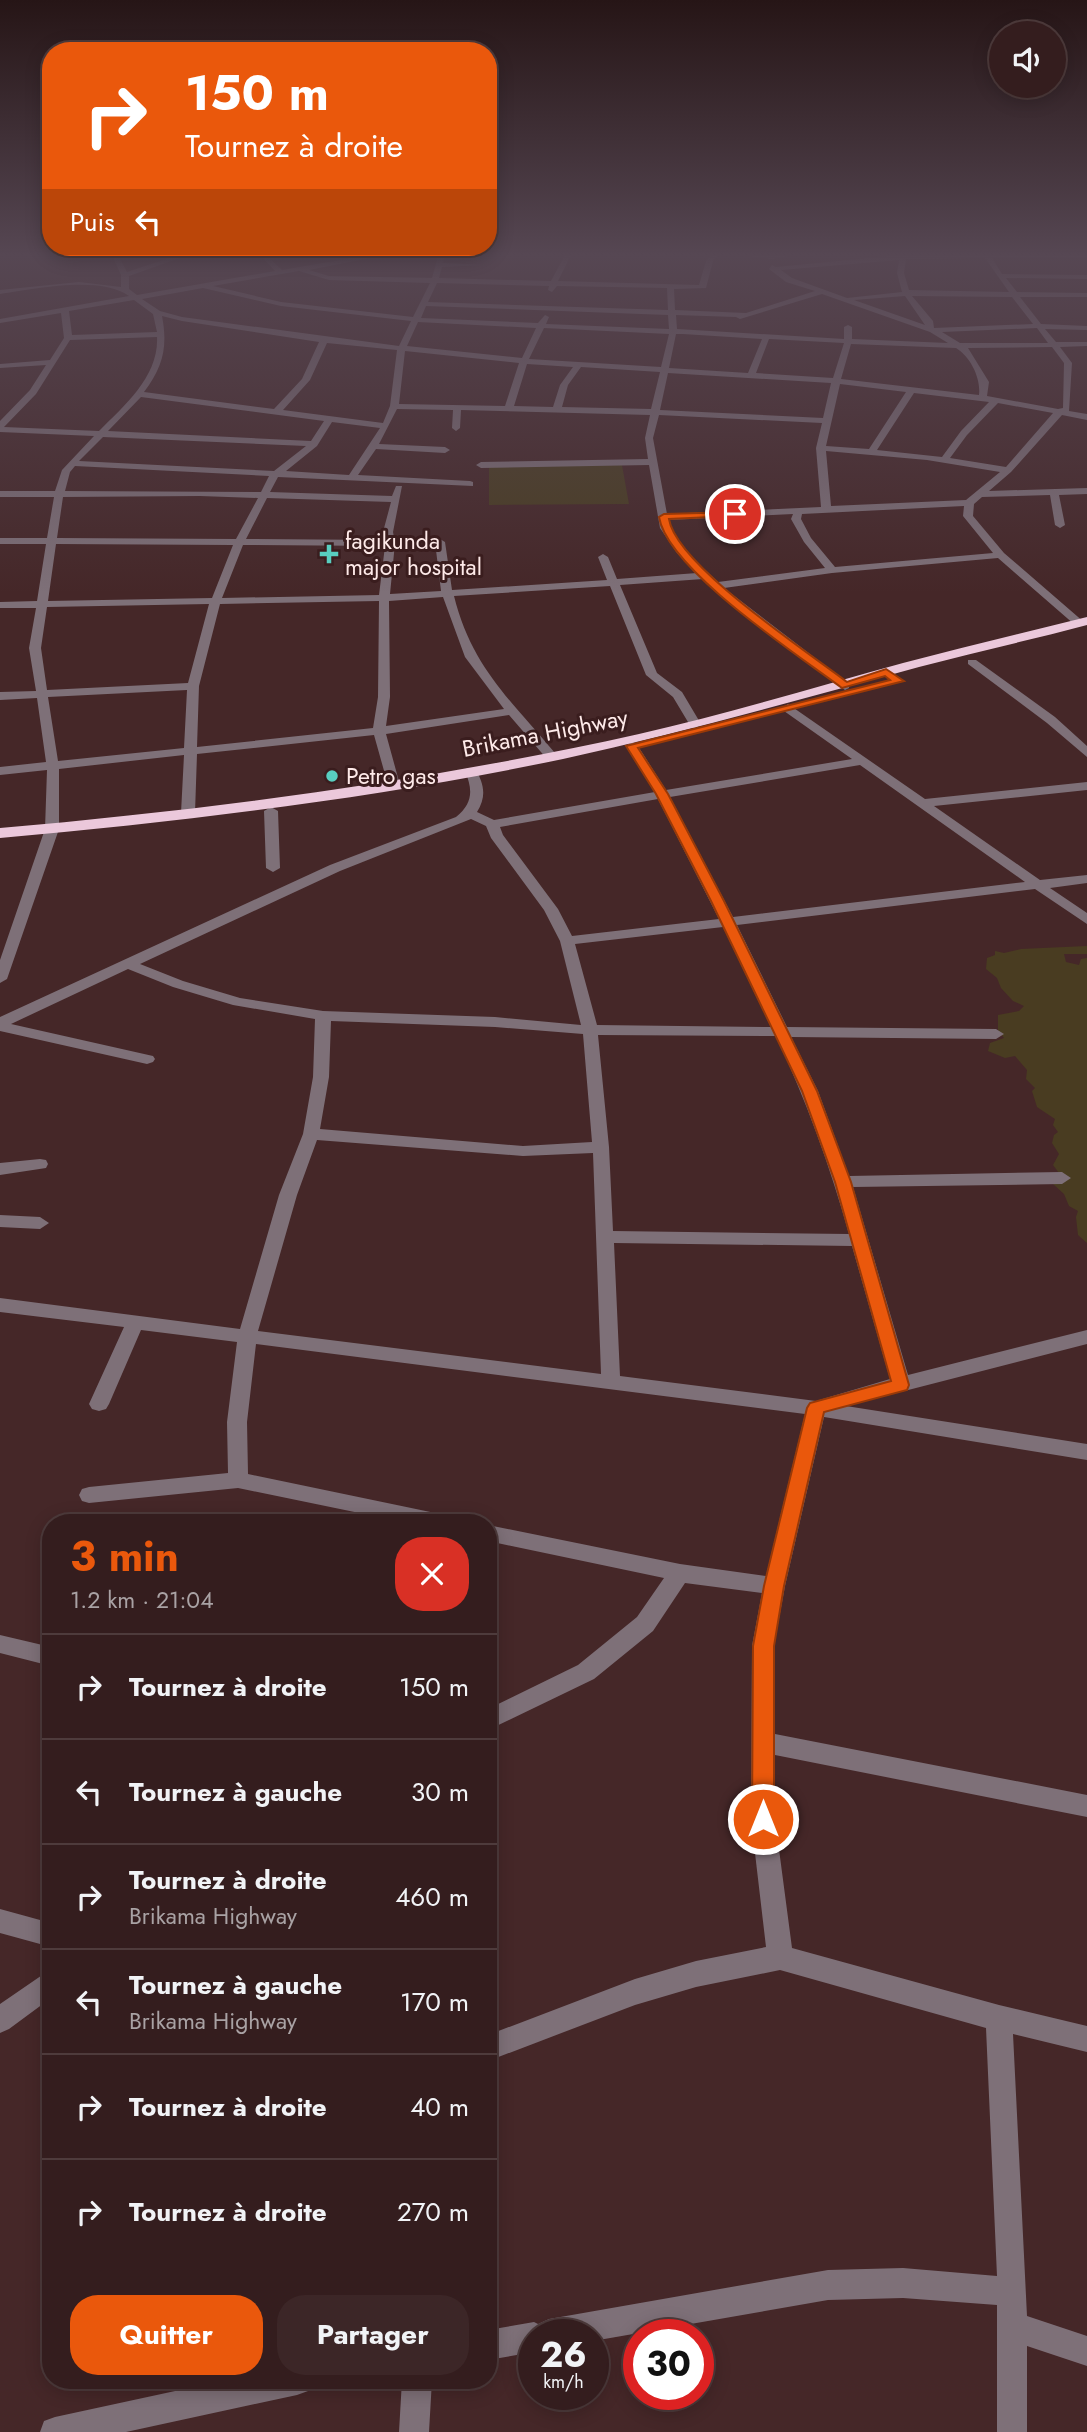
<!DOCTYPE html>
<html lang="fr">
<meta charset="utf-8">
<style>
:root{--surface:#341d1e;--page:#3c2627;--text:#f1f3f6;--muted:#a9a2a4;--line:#4e3b3c;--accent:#ea580c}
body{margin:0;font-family:Jost,sans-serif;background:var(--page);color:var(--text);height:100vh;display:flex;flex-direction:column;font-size:26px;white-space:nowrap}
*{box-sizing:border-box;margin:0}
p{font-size:23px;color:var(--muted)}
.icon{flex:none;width:38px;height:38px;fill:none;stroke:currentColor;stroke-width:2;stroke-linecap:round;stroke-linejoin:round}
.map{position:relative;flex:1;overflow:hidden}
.side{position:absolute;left:42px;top:1514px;width:455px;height:875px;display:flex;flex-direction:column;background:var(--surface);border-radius:28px;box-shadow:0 4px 18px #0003,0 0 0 2px var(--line)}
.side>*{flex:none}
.hud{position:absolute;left:42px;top:42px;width:455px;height:214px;border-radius:28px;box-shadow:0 4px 18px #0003,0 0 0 2px var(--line);background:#ea580c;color:#fff;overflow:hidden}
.controls{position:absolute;left:989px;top:21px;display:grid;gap:14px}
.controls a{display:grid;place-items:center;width:77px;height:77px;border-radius:50%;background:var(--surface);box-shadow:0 4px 18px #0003,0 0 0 2px var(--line);font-size:35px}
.speed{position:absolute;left:518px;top:2319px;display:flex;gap:14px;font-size:35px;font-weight:700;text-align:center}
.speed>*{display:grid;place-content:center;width:91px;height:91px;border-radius:50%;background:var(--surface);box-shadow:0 4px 18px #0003,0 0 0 2px var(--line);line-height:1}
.speed small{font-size:18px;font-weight:400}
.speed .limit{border:10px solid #d22;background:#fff;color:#111}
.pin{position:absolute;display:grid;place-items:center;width:60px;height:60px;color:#fff;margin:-30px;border:4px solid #fff;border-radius:50%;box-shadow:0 2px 7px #0007}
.me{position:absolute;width:77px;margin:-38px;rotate:0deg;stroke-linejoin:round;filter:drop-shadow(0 0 5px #0008)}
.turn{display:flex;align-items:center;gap:24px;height:147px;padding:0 28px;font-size:32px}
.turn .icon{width:91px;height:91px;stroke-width:2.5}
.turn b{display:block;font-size:49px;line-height:60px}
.then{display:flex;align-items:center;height:66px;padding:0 28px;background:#0003;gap:14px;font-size:26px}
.round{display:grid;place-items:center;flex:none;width:74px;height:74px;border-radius:28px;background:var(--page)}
.head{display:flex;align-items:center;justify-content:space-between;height:119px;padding:0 28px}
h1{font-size:42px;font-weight:700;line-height:52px;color:var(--accent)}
.button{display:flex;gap:14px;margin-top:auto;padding:14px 28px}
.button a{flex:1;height:80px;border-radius:28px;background:var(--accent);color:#fff;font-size:28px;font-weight:700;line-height:80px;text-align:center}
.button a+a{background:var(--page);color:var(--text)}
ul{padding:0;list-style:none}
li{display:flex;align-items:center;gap:21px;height:105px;padding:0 28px;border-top:2px solid var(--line)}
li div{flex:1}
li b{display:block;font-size:26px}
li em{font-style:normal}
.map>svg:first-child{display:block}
.green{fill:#493c21}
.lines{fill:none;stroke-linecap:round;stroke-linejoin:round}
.minor{fill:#7e7078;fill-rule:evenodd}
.highway{fill:#ebc8db;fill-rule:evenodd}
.route{fill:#ea580c;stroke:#983908;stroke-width:2}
.poi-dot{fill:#58cec0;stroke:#3a1d1e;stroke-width:2.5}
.labels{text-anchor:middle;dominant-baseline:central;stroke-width:6;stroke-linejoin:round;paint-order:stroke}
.far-poi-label{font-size:23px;fill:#feeae9;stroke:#3a1d1e;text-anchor:start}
.far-street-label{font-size:23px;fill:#feeae9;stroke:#3a1d1e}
</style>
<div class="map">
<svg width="1087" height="2432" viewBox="0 0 1087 2432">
<rect width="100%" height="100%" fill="#452728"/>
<!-- green -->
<path class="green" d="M 622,465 L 629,504 L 489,505 L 489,467 Z
M 1087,946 L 1087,954 L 1064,954 L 1066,962 L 1079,965 L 1081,959 L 1087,958 L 1087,1243 L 1078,1235 L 1076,1217 L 1078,1211 L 1069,1206 L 1064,1194 L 1053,1184 L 1059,1173 L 1053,1165 L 1059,1154 L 1052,1143 L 1054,1135 L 1058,1132 L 1053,1125 L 1055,1119 L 1037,1107 L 1032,1091 L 1035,1088 L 1026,1079 L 1027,1070 L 1015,1056 L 1005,1058 L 988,1051 L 990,1043 L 1004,1038 L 998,1030 L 998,1015 L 1019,1011 L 1024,1006 L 1013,1001 L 1001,988 L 997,978 L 986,969 L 987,958 L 995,955 L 995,951 L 1004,953 L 1021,949 Z"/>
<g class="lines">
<!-- minor -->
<path class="minor" d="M 111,253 L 117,253 L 127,272 L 184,253 L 194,253 L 129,276 L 129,289 L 137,295 L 275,271 L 261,256 L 253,253 L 265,254 L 282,270 L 381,253 L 396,253 L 309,270 L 329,276 L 432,278 L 439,253 L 445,253 L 443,263 L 483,265 L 442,267 L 439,278 L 551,281 L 566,253 L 572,253 L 558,281 L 699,285 L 706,261 L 713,253 L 720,253 L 713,261 L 706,288 L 674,289 L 675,310 L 746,313 L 815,291 L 786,282 L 769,269 L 772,265 L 776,267 L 900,255 L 901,253 L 1087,254 L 1087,258 L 992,258 L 1002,274 L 1087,275 L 1087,279 L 1006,278 L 1017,292 L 1087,293 L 1087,297 L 1020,297 L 1041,324 L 1087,326 L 1087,330 L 1045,329 L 1056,342 L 1087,342 L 1087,346 L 1060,347 L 1072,363 L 1069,411 L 1087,414 L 1087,420 L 1062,415 L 1011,472 L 989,491 L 1087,488 L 1087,494 L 1059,495 L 1065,525 L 1060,528 L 1055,525 L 1050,495 L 982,497 L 974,504 L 973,516 L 1004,553 L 1085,623 L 1075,625 L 998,558 L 832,573 L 724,588 L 849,684 L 849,688 L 845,690 L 703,579 L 620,585 L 657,673 L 682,692 L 701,724 L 695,728 L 691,727 L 673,697 L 646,675 L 610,586 L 454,596 C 472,668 511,700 555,753 L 555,759 L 547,759 L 509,715 L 386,734 L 400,785 L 394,789 L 388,785 L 374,735 L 197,754 L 195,813 L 188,817 L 181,813 L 184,755 L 59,769 L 59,829 L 7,979 L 0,983 L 0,960 L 45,829 L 47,770 L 0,775 L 0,767 L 46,762 L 37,698 L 0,700 L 0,692 L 36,691 L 29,648 L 36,608 L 0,608 L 0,602 L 37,601 L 46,544 L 0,544 L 0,538 L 47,538 L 54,497 L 0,497 L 0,491 L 55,491 L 62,470 L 94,436 L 0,432 L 0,421 L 30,390 L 46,365 L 0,368 L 0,364 L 50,360 L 64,338 L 61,313 L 0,323 L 0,319 L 129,296 C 100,275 34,289 0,294 L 0,290 L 79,282 L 121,287 L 121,275 ZM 985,258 L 1009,292 L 909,290 L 904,273 L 906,259 ZM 899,260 L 897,273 L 902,292 L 847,298 L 792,278 L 781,270 ZM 299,271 L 329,280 L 430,283 L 413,317 L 281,302 L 213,286 ZM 437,283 L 549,286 L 548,290 L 552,292 L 557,286 L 667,288 L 668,310 L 428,302 ZM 203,288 L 281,306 L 411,321 L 399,346 L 182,317 L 160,311 L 142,299 ZM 822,294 L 930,332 L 948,343 L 852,339 L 852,327 L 848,325 L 844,327 L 844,339 L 677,329 L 676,315 L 736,317 L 740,319 ZM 905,296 L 925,325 L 854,300 ZM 912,296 L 1012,297 L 1033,324 L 934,328 L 933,321 ZM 134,300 L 153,314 L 157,332 L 72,335 L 69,311 ZM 426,306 L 668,315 L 669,329 L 546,324 L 549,317 L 545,315 L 538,323 L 421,318 ZM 162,316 L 182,321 L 319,342 L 302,379 L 274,409 L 144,392 C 163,367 168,347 162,316 ZM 418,322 L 536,328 L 522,358 L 407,346 ZM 544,328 L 669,334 L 661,367 L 529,359 ZM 1037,328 L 1048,343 L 960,343 L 942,332 ZM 676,334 L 683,334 L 762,339 L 748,373 L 669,368 ZM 157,337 C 159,376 125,405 99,431 L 4,427 L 36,394 L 70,340 ZM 769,339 L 844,343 L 833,378 L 756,373 ZM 327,343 L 397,350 L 390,406 L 383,423 L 283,410 L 310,380 ZM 851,344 L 956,348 C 971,357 981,379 979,395 L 841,379 ZM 1052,347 L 1064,363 L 1063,408 L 1058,409 L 987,396 L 989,382 L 968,348 ZM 405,351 L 519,363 L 505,406 L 399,404 ZM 527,364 L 573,367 L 560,385 L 553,407 L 514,406 ZM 581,367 L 660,372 L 651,409 L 562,407 L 568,385 ZM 668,373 L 831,383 L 823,418 L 660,410 ZM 840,384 L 906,392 L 869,449 L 826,446 ZM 914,393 L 989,402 L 961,431 L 942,457 L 877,450 ZM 141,397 L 324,421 L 311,441 L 108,431 ZM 998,403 L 1053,413 L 1006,467 L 950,458 L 967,435 ZM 397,409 L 453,410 L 452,428 L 456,431 L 460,428 L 461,410 L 650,415 L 645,438 L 648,459 L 481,462 L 476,465 L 481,468 L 649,465 L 660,528 L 677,553 L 697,573 L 617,579 L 608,557 L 603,554 L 598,557 L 607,580 L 452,590 L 445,542 L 440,539 L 435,542 L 441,591 L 390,594 L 395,543 L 393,532 L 402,486 L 396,486 L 392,496 L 270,492 L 278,477 L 473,486 L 473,482 L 470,481 L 358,475 L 376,449 L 445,453 L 450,450 L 445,447 L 379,444 ZM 659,415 L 822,423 L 816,448 L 821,507 L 667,514 L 653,438 ZM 332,422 L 380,428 L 349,475 L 286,471 L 317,446 ZM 103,437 L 306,446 L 274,471 L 79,461 ZM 826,451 L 927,460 L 1000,472 L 966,500 L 831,506 ZM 75,466 L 269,476 L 261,492 L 65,491 L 70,472 ZM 200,496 L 258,498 L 236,539 L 57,538 L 63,497 ZM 267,498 L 391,502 L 383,532 L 384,540 L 246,539 ZM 964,506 L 963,516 L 993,553 L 835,567 L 811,538 L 801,519 L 802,514 ZM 793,514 L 791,519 L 804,542 L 825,568 L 718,582 C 701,565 673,545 668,520 ZM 56,544 L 233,545 L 212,598 L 48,601 ZM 243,545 L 385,546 L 379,595 L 222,598 ZM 443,597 L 465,657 L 504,709 L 386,726 L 390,697 L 389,601 ZM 379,601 L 378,697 L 373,728 L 197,747 L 199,686 L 220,604 ZM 209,604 L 188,683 L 47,690 L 41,648 L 47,607 ZM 187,690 L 184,748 L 58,761 L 48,697 Z
M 725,253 L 808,253 L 771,259 Z
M 968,660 L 976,660 L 1055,717 L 1087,746 L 1087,757 L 1047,723 L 968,664 Z
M 788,704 L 925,799 L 1087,782 L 1087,790 L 934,806 L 1040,880 L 1087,875 L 1087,883 L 1050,888 L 1087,913 L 1087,924 L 1035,889 L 737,925 L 787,1027 L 996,1029 L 1004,1034 L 996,1039 L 791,1037 L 818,1091 L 849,1176 L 1062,1172 L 1071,1178 L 1062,1184 L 853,1187 L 908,1375 L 1087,1330 L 1087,1344 L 846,1406 L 1087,1444 L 1087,1460 L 824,1417 L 785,1586 L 774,1646 L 775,1734 L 1087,1795 L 1087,1817 L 775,1755 L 775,1819 L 792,1948 L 999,2005 L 1087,2026 L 1087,2052 L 1013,2034 L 1027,2316 L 1087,2336 L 1087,2366 L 1027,2346 L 1027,2432 L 997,2432 L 997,2305 L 903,2298 L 828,2300 L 593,2341 L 593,2334 L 534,2334 L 534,2352 L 488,2360 L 488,2330 L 534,2322 L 538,2324 L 549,2319 L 828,2270 L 903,2268 L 997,2276 L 986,2028 L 780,1970 L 696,1987 L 635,2005 L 488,2061 L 488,2035 L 635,1979 L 696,1961 L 766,1947 L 751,1819 L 752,1646 L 762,1593 L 685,1583 L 653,1631 L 594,1679 L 488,1730 L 488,1709 L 578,1665 L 637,1617 L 664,1578 L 488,1541 L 488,1525 L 680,1564 L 766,1576 L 805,1414 L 256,1344 L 247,1422 L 248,1474 L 440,1514 L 447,1516 L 450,1522 L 403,1522 L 238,1488 L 89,1503 L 82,1501 L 79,1495 L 82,1489 L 89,1487 L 228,1473 L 227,1422 L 237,1342 L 141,1330 L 109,1404 L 106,1409 L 99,1411 L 92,1409 L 89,1404 L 124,1327 L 0,1312 L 0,1298 L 240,1329 L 279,1195 L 303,1134 L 313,1077 L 315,1019 L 233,1005 L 173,987 L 128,969 L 11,1024 L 153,1056 L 155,1059 L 153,1062 L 147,1064 L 0,1031 L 0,1017 L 330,865 L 456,817 C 473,803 473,790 465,771 L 467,768 L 475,768 C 484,784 487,796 477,812 L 494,820 L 655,792 L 626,746 L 632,742 L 636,743 L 666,790 L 852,759 L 784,711 L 782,708 ZM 860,765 L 1025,882 L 733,917 L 670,797 ZM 658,799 L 719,919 L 572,936 L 558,909 L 503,835 L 500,827 ZM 471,819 L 486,826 L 491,838 L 544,910 L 560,941 L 581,1025 L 495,1017 L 323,1011 L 240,998 L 183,981 L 140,964 L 340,871 ZM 723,927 L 771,1027 L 597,1025 L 575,944 ZM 331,1021 L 495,1027 L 583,1034 L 592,1142 L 523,1146 L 320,1129 L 329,1077 ZM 598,1035 L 776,1036 C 806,1100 830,1166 849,1234 L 613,1231 L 609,1147 ZM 317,1140 L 523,1156 L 593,1153 L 601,1374 L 258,1331 L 297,1195 ZM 614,1243 L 852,1246 L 890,1379 L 816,1401 L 620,1376 Z
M 271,807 L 278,811 L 280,868 L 273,872 L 266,868 L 264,811 Z
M 40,1159 L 46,1160 L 48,1164 L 46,1168 L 0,1175 L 0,1163 Z
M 0,1215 L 40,1217 L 49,1223 L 40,1229 L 0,1227 Z
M 0,1635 L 51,1647 L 51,1666 L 0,1653 Z
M 0,1909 L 51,1923 L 51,1947 L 0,1933 Z
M 51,1969 L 51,1998 L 9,2029 L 0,2033 L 0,2004 Z
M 226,2380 L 312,2380 L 308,2391 L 297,2395 L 126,2432 L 40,2432 L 44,2421 L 55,2417 Z
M 402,2380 L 432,2380 L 429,2432 L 399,2432 Z"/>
<!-- highway -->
<path class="highway" d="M 1087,617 L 1087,625 C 1031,640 975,652 919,667 C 801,699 683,733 563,759 C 377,798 189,821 0,838 L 0,828 C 215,809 428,781 639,734 C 728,714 815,687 903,663 C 964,647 1026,632 1087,617 Z"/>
</g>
<!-- sky -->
<linearGradient id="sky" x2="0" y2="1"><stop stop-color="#261516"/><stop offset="0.43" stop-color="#564753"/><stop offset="1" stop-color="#564753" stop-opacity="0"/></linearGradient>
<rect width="1087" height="593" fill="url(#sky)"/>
<!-- route -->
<path class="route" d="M 738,512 L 739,514 L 735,516 L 669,519 C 676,565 808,652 847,682 L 886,669 L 904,681 L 638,748 L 668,794 L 724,901 L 817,1091 L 851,1182 L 909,1385 L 907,1390 L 824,1412 L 784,1586 L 774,1646 L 774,1819 L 771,1827 L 763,1830 L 755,1827 L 752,1819 L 753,1646 L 764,1586 L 807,1408 L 810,1403 L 891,1381 L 835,1182 L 802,1091 L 711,901 L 656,794 L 626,746 L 890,680 L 885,676 L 842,688 C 798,655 667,569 659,517 L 664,514 Z"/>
<!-- markers -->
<g class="poi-dot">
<path d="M325.5 543.5h7v7h7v7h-7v7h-7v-7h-7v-7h7z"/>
<circle cx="332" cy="776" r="7"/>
</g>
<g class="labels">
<!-- far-poi labels -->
<g class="far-poi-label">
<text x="345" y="541">fagikunda<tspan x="345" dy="26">major hospital</tspan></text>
<text x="346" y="776">Petro gas</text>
</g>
<!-- far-street labels -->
<g class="far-street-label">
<text transform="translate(545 733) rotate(-11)">Brikama Highway</text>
</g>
</g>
</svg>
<div class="controls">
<a><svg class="icon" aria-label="sound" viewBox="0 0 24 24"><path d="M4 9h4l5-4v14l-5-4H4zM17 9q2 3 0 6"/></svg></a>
</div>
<div class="speed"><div>26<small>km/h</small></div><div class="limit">30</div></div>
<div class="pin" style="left:735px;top:514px;background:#d93025"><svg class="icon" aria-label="arrive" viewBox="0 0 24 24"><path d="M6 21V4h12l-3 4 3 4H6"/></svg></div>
<svg class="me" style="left:763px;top:1819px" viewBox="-20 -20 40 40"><circle r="17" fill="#ea580c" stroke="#fff" stroke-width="3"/><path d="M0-11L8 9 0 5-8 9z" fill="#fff"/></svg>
<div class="hud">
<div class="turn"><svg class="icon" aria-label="right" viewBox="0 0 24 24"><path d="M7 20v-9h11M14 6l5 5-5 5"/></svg><div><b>150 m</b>Tournez à droite</div></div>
<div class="then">Puis<svg class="icon" aria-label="left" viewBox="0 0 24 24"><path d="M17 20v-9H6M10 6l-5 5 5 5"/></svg></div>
</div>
<section class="side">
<div class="head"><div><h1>3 min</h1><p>1.2 km · 21:04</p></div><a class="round" style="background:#d93025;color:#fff"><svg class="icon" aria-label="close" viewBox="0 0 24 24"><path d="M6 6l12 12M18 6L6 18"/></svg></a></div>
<ul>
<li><svg class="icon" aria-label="right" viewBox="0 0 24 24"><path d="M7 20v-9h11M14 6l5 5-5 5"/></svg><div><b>Tournez à droite</b></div><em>150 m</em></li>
<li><svg class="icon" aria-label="left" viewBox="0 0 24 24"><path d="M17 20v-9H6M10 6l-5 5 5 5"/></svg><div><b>Tournez à gauche</b></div><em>30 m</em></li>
<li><svg class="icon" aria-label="right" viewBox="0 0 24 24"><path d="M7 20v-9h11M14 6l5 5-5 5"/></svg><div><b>Tournez à droite</b><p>Brikama Highway</p></div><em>460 m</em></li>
<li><svg class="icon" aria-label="left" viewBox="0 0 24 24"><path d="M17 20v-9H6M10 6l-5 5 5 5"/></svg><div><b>Tournez à gauche</b><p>Brikama Highway</p></div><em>170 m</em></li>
<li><svg class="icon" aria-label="right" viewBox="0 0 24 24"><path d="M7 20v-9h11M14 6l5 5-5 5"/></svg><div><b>Tournez à droite</b></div><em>40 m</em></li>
<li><svg class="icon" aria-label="right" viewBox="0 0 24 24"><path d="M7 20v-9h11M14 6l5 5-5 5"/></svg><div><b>Tournez à droite</b></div><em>270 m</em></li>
</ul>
<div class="button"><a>Quitter</a><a>Partager</a></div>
</section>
</div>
